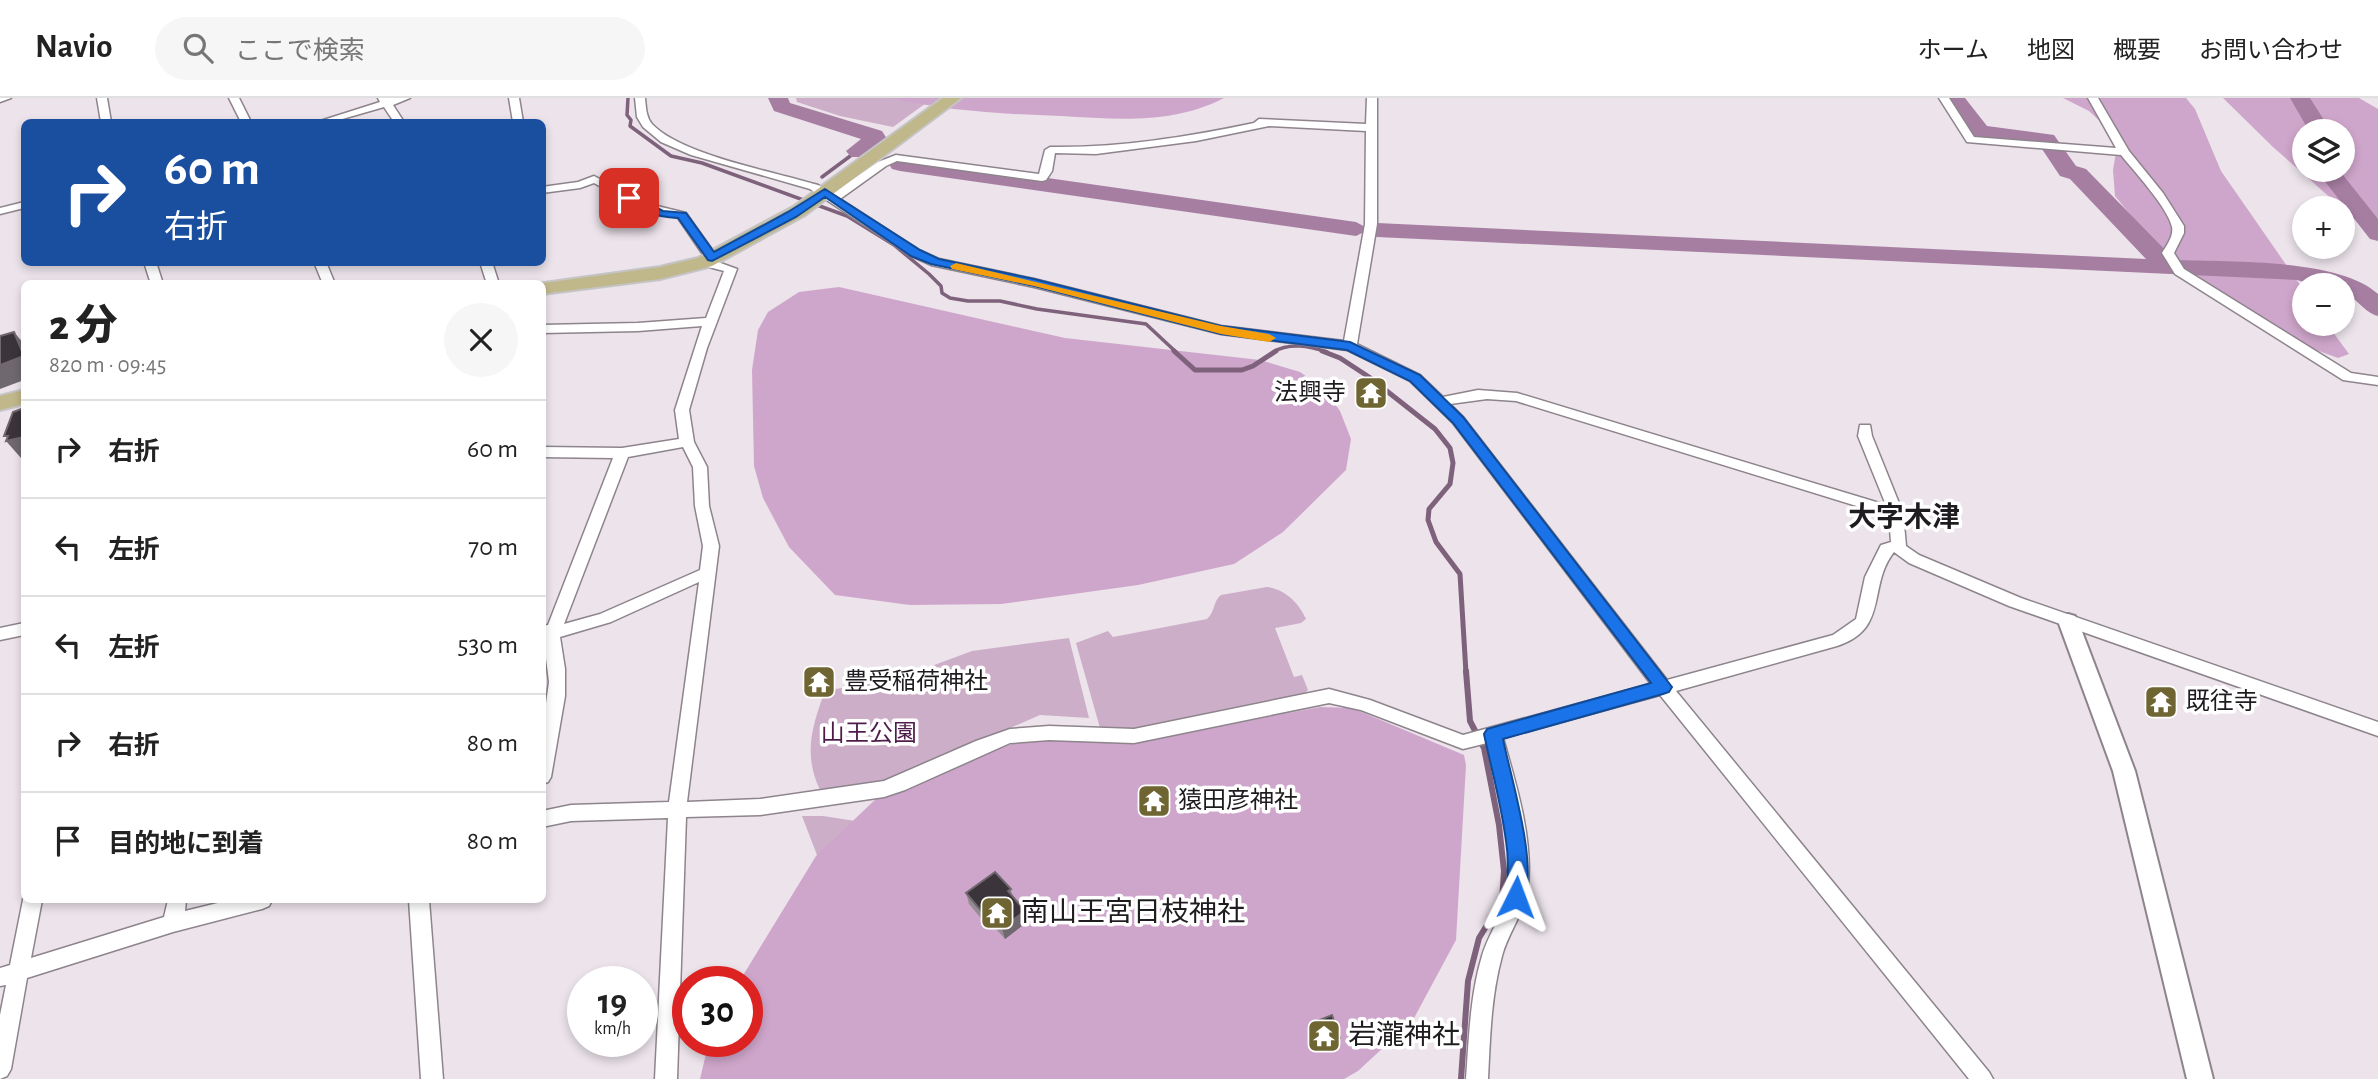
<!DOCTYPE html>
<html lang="ja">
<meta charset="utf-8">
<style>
:root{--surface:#fff;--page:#f6f6f6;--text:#222;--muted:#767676;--line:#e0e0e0}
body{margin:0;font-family:"Alegreya Sans","Noto Sans JP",sans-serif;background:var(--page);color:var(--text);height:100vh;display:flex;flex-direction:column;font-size:26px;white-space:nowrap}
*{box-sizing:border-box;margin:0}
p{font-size:23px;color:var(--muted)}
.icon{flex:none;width:38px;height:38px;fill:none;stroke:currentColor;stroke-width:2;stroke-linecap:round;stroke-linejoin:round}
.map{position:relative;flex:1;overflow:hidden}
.panel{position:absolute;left:21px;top:182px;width:525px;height:623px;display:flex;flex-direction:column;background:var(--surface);border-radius:10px;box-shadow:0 4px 10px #0003}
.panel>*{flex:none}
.banner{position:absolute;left:21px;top:21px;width:525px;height:147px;border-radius:10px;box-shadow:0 4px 10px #0003;background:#1a4fa0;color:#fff;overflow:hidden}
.buttons{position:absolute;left:2292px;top:21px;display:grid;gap:14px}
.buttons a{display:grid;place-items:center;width:63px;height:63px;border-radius:50%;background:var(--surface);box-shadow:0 4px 10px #0003;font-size:35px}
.speed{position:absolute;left:567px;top:868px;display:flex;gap:14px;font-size:35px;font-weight:700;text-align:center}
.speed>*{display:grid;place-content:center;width:91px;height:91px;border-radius:50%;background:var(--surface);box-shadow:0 4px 10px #0003;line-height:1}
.speed small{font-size:18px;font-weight:400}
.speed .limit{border:10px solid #d22;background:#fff;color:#111}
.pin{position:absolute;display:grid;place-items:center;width:60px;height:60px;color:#fff;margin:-30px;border-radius:14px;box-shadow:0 4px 10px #0006}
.me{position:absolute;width:77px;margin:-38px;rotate:3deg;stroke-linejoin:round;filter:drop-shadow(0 0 5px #0008)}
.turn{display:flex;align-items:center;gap:24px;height:147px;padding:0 28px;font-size:32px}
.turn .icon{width:91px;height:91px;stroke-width:2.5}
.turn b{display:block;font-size:49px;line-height:60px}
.round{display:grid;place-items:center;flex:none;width:74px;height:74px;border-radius:37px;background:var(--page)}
.summary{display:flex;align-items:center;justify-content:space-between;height:119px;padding:0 28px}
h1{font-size:42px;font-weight:800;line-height:52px}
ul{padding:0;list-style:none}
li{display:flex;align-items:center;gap:21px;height:98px;padding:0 28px;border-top:2px solid var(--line)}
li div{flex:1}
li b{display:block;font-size:26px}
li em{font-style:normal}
header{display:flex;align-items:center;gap:42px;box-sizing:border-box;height:98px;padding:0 35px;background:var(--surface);border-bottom:2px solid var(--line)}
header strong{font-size:33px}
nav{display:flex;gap:38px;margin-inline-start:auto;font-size:24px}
.search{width:490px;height:63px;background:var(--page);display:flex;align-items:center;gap:18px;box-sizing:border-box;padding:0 24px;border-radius:38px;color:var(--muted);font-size:26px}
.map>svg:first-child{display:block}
.green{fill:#ccaec8}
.forest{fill:#cfa6cb;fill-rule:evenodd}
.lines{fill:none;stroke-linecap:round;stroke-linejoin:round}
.stream-far2{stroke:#7e617b;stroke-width:3.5}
.stream-far1{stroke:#7e617b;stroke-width:5}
.stream{stroke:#7e617b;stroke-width:6}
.river{fill:#a67ea2;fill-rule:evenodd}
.minor-casing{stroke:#8d848c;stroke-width:3}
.tertiary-casing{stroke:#8d848c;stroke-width:4}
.primary-casing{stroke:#c5c4c5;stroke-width:4}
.minor{fill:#fff;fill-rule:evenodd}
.tertiary{fill:#fff;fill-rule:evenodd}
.primary{fill:#c0b78a;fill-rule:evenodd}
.wall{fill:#948c92}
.shaded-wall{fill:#70686f}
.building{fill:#3b343a;stroke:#70686f;stroke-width:2}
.route{fill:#1a73e8;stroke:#114b97;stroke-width:2}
.slow{fill:#f59e0b}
.labels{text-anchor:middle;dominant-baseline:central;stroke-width:7;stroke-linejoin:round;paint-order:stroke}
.poi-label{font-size:24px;fill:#1f1c1f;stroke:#fff;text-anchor:start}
.park-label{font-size:24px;fill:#4e1c4b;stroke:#fff}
.quarter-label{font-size:28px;font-weight:bold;fill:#1f1c1f;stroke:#fff}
.near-poi-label{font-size:28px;fill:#1f1c1f;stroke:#fff;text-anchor:start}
</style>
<header>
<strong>Navio</strong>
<div class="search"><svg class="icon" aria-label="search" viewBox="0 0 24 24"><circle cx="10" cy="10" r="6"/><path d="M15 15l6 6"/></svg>ここで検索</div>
<nav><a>ホーム</a><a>地図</a><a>概要</a><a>お問い合わせ</a></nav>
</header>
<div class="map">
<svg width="2378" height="981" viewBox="0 0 2378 981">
<rect width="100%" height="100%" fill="#ece3eb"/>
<!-- green -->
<path class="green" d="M 796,0 L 933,0 L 893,29 L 840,18 L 797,4 Z
M 1267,489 C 1285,491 1299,505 1306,521 L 1301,525 L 1275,530 L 1294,579 L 1302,577 L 1308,592 L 1302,598 L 1135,633 L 1100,630 L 1076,545 L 1108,533 L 1113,539 L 1207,521 C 1215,514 1213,503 1221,497 Z
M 1069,540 L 1089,620 L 1040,617 L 882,686 L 820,692 C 803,656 812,628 825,593 L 902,579 L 972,553 Z
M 802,718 L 823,718 L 888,728 L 830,791 Z"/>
<!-- forest -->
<path class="forest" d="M 890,0 L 1224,0 C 1172,27 1117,21 1061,18 C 1003,16 947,13 890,0 Z
M 2063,0 L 2186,0 L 2195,11 L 2221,73 L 2305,194 L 2305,226 L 2327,226 L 2349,256 L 2338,260 L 2305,248 L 2168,163 L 2115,98 L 2113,72 L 2117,48 L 2107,30 L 2089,13 Z
M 2223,0 L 2359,0 L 2378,11 L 2378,142 L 2273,49 ZM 2305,33 L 2343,33 L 2343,72 L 2305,72 Z
M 839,189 L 1065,240 L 1260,262 L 1300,274 L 1324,291 L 1340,313 L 1351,341 L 1346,372 L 1283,434 L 1234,466 L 1138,487 L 1001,506 L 910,507 L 835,497 L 789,449 L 763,400 L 754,368 L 752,272 L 758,232 L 768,214 L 799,194 Z
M 1320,609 L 1352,610 L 1464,657 L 1466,667 L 1456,842 L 1413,922 L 1358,973 L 1344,981 L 700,981 L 709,943 L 747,943 L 747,884 L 739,884 L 816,758 L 880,697 L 997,650 L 1035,640 L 1144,642 Z"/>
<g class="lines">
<!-- stream-far2 -->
<path class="stream-far2" d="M 628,0 L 627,17 L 631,22 L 630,28 L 671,58 L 702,65 L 847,118 L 894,147 L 929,176 L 941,188 L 942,195 L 950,200 L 968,203 L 1000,203 L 1037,211 L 1146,226 L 1176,254
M 822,79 L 857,53
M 1273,254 C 1290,244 1309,248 1327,254"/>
<!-- stream-far1 -->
<path class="stream-far1" d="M 1174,253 L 1195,272 L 1242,272 L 1253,268 L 1276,253
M 1322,253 L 1340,260 L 1369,279 L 1435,331 L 1450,350 L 1453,365 L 1450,386 L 1429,411 L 1428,422 L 1436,444 L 1460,476 L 1466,575"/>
<!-- stream -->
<path class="stream" d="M 1461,981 L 1468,883 L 1479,840 L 1502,803 L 1504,773 L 1499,727 L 1484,650 L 1470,623 L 1466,573"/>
<!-- river -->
<path class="river" d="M 768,0 L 788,0 L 790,5 L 882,33 L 887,41 L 867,59 L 851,59 L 846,53 L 861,41 L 774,13 Z
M 1944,0 L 1965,0 L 1987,28 L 2054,37 L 2076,68 L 2086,71 L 2175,162 C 2227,164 2340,160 2378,196 L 2378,218 C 2363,214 2357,199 2343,195 L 2343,187 L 2315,187 L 2297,182 L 1377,139 L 1366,133 L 1356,138 L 900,73 L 892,71 L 889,66 L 892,61 L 900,59 L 1356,124 L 1367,130 L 1377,125 L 2146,161 L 2070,81 L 2060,78 L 2040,48 L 1972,39 Z
M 2290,0 L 2310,0 L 2331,33 L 2309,33 Z
M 2316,72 L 2339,72 L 2378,121 L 2378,143 L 2370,141 Z"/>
<defs>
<path id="minor" d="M 0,0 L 11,0 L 0,4 Z
M 97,0 L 107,0 L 111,24 L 101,24 Z
M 229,0 L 239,0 L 251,24 L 241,24 Z
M 378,0 L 410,0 L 393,7 L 404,24 L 394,24 L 384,9 L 332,24 L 317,24 L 380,4 Z
M 509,0 L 519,0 L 523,24 L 513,24 Z
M 635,0 L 645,0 C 646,9 646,19 652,26 C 681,57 775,74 818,87 L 832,96 L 878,64 L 896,57 L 1039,76 L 1045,52 L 1050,49 C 1119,50 1187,39 1254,25 L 1259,21 L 1366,26 L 1367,0 L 1377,0 L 1377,126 L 1357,246 L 1420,277 L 1443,299 L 1478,292 L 1517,295 L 1886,407 L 1858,338 L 1860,327 L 1870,327 L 1872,338 L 1903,415 L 1906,448 L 1919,457 L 2021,500 L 2378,624 L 2378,638 L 2009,508 L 1909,465 L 1894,454 C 1867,488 1890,531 1837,548 L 1676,593 L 1989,974 L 1993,981 L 1969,981 L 1660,597 L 1503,640 C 1516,686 1533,740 1528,788 C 1526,813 1508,834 1502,858 C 1491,898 1490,940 1488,981 L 1466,981 C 1469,940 1470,898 1482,858 C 1489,834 1506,813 1509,788 C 1514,741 1498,690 1487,645 L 1463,651 L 1361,612 L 1329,605 L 1134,645 L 1049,642 L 1010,645 L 905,692 L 884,699 L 760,717 L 686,719 L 677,981 L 655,981 L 668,720 L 571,723 L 542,729 L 542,713 L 571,707 L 669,704 L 699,484 L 611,524 L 560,539 L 565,571 L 565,598 L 551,679 L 548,684 L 542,686 L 542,634 L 549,584 L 542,528 L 548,527 L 613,360 L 542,359 L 542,349 L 622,350 L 679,341 L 675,312 L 702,228 L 638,233 L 542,235 L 542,227 L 638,225 L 706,220 L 724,173 L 701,167 L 701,161 L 706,161 L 678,120 L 641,111 L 594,85 L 580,90 L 542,95 L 542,89 L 578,84 L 594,78 L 649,106 L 686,115 L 718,160 L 715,163 L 737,171 L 707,250 L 689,312 L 694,344 L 707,369 L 709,408 L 719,448 L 687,704 L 760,701 L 884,683 L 976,643 L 1010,631 L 1049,628 L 1134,631 L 1329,591 L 1370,602 L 1463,637 L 1651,586 L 1453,325 L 1410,283 L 1347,252 L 1221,236 L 1034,189 L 931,167 L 911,158 L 810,91 L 691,57 L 661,44 L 643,29 L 637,19 ZM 1269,28 L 1366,33 L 1365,126 L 1344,243 L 1221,228 L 1034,181 L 939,161 L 919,152 L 840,101 L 886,68 L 897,63 L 1042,83 L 1046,82 L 1052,73 L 1055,55 L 1096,56 L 1196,43 ZM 1487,301 L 1516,303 L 1889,418 L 1891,444 L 1881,447 L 1865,479 L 1856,521 L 1833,537 L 1667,582 L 1463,319 L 1450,306 ZM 683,349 L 693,369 L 695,408 L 703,448 L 700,472 L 600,516 L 564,526 L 628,359 Z
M 1939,0 L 1949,0 L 1974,39 L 2116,50 L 2088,0 L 2098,0 L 2129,53 L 2163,95 L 2184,128 L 2184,135 L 2174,155 L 2184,171 L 2351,275 L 2378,279 L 2378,287 L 2343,282 L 2175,176 L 2162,155 C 2166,148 2174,138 2172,129 C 2168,110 2134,73 2121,57 L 1967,44 Z
M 24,104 L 24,110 L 0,116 L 0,110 Z
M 144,164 L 156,164 L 163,186 L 151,186 Z
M 314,164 L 326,164 L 335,186 L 323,186 Z
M 480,164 L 492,164 L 499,186 L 487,186 Z
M 24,525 L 24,537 L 0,542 L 0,530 Z
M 24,797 L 24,802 L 42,802 L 31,860 L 164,819 L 168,802 L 186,802 L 185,813 L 230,802 L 272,802 L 269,808 L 262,811 L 173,834 L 27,880 L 11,971 L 7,978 L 0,981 L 0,917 L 6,887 L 0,888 L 0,870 L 10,867 Z
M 409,802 L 429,802 L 443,981 L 421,981 Z"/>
<path id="tertiary" d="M 2068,516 L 2075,518 L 2078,523 L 2135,673 L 2213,981 L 2187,981 L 2113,673 L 2058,523 L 2061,518 Z"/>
<path id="primary" d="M 943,0 L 961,0 L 805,117 L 712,168 L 660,181 L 542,196 L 542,186 L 537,186 L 660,169 L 698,160 L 793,109 Z
M 24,292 L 24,306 L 0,312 L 0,298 Z"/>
</defs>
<!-- minor casing -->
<use href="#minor" class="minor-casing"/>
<!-- tertiary casing -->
<use href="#tertiary" class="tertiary-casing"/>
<!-- primary casing -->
<use href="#primary" class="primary-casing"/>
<!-- minor -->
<use href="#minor" class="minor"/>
<!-- tertiary -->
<use href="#tertiary" class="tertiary"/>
<!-- primary -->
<use href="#primary" class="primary"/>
</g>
<!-- wall -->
<path class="wall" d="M 1011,791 L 1012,798 L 1025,813 L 1027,824 L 1005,841 L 989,823 L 985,825 L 969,806 L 966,795 Z
M 1310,926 L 1340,940 L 1339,945 L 1318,951 L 1309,931 Z"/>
<!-- shaded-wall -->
<path class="shaded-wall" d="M 14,234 L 24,246 L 24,282 L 0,291 L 0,267 Z
M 24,339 L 24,359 L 21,360 L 6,343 Z
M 986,812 L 989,823 L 985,825 L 982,814 Z
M 1025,813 L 1027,824 L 1005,841 L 1002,830 Z
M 1340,940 L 1339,945 L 1318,951 L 1319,946 Z"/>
<!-- building -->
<path class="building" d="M 14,234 L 24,258 L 0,267 L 0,238 Z
M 24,310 L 24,339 L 6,343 L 8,338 L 4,338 L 13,314 Z
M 995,774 L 1011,791 L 1008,793 L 1025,813 L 1002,830 L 986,812 L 982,814 L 966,795 Z
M 1332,917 L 1340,940 L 1319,946 L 1310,926 Z"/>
<!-- route -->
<path class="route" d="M 825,91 L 920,152 L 939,161 L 1034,181 L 1221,228 L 1350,244 L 1420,277 L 1463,319 L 1672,589 L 1669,594 L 1663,596 L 1503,641 C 1511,681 1539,769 1523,805 L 1516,808 L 1509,805 C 1506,799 1509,763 1507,751 C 1503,712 1492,674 1484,636 L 1487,631 L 1651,585 L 1453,325 L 1410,283 L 1347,252 L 1221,236 L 1034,188 L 931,166 L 911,158 L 825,99 L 796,119 L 712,163 L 708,162 L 678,120 C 658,119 638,115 623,100 L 629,96 L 663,113 L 686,115 L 714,154 L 788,114 Z"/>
<!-- slow -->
<path class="slow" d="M 956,165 L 1221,228 L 1269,236 L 1276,240 L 1269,244 L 1221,236 L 1034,188 L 952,171 L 950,168 Z"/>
<!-- icons -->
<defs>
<symbol id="temple-square" viewBox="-11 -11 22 22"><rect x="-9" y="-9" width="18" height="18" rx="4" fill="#6f6532" stroke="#fff"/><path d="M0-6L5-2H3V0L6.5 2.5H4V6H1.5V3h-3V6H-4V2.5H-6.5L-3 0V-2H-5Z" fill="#fff"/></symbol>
</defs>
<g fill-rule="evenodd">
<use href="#temple-square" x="1352" y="276" width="38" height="38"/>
<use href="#temple-square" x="800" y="565" width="38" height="38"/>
<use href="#temple-square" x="2142" y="585" width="38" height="38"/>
<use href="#temple-square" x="1135" y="684" width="38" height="38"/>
<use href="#temple-square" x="978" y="796" width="38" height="38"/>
<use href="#temple-square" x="1305" y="919" width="38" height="38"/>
</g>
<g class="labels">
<!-- poi labels -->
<g class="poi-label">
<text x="1346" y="295" text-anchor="end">法興寺</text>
<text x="844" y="584">豊受稲荷神社</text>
<text x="2186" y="604">既往寺</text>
<text x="1178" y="703">猿田彦神社</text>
</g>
<!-- park labels -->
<g class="park-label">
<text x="869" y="636">山王公園</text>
</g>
<!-- quarter labels -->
<g class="quarter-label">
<text x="1904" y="420">大字木津</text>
</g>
<!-- near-poi labels -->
<g class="near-poi-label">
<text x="1021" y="815">南山王宮日枝神社</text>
<text x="1348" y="938">岩瀧神社</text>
</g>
</g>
</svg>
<div class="buttons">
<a><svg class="icon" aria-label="layers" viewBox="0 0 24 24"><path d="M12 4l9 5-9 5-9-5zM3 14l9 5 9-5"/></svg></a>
<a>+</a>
<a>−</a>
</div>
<div class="speed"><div>19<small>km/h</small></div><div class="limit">30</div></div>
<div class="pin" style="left:629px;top:100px;background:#d93025"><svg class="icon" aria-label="arrive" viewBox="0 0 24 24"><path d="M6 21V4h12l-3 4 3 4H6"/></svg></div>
<svg class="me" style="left:1516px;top:799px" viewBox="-20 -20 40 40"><path d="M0-17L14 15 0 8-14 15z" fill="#1a73e8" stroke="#fff" stroke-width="4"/></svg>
<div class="banner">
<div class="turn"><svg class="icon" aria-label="right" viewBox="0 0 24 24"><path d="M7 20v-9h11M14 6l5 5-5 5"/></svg><div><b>60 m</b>右折</div></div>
</div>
<section class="panel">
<div class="summary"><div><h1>2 分</h1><p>820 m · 09:45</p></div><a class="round"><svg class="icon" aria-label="close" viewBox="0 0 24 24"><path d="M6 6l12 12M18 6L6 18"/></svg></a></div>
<ul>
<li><svg class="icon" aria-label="right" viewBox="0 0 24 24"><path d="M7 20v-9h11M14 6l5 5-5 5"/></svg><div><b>右折</b></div><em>60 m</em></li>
<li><svg class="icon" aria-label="left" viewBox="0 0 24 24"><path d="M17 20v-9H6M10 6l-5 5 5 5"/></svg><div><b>左折</b></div><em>70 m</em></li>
<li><svg class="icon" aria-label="left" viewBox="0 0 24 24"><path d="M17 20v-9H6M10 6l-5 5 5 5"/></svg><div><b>左折</b></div><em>530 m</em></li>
<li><svg class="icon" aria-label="right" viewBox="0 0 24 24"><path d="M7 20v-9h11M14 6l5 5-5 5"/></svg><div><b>右折</b></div><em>80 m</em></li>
<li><svg class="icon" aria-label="arrive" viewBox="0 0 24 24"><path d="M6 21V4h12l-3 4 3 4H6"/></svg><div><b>目的地に到着</b></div><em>80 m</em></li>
</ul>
</section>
</div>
